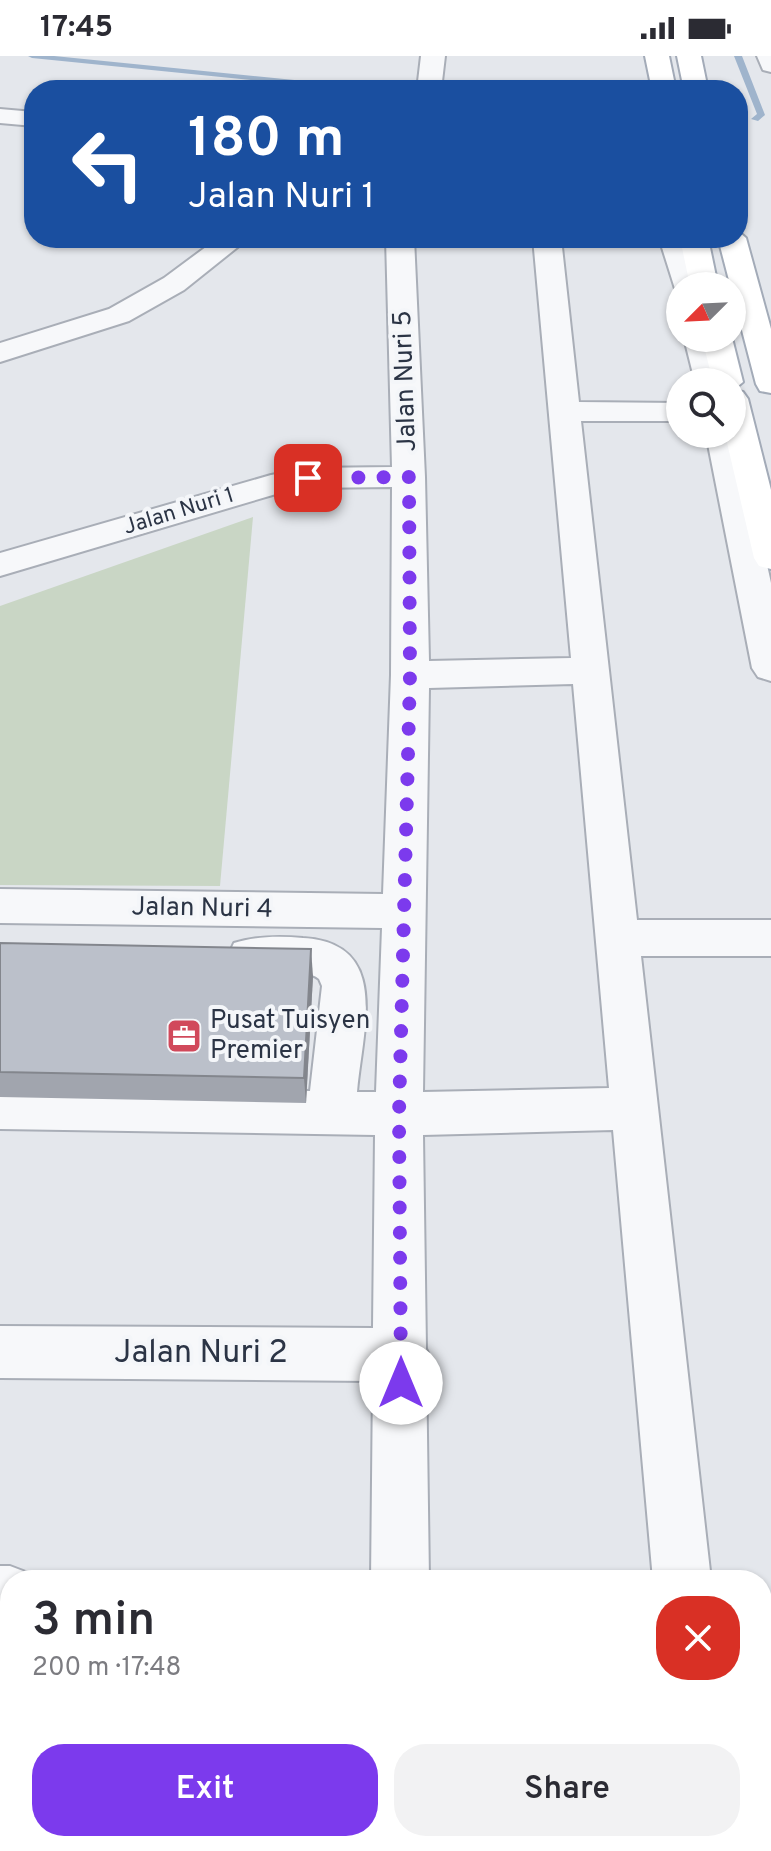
<!DOCTYPE html>
<meta charset="utf-8">
<style>
:root{--surface:#fff;--page:#f2f2f3;--text:#2b2b33;--muted:#7c7c81;--accent:#7c3aed}
body{margin:0;font-family:Overpass,sans-serif;background:var(--page);color:var(--text);height:100vh;display:flex;flex-direction:column;font-size:30px;white-space:nowrap}
*{box-sizing:border-box;margin:0}
p{font-size:26px;color:var(--muted)}
.icon{flex:none;width:44px;height:44px;fill:none;stroke:currentColor;stroke-width:2;stroke-linecap:round;stroke-linejoin:round}
.map{position:relative;flex:1;overflow:hidden}
.sheet{position:absolute;left:0px;top:1514px;width:772px;height:282px;display:flex;flex-direction:column;background:var(--surface);border-radius:32px 32px 0 0;box-shadow:0 2px 6px #0004}
.sheet>*{flex:none}
.guide{position:absolute;left:24px;top:24px;width:724px;height:168px;border-radius:32px;box-shadow:0 2px 6px #0004;background:#1a4fa0;color:#fff;overflow:hidden}
.needle{width:52px;rotate:246deg}
.tools{position:absolute;left:666px;top:216px;display:grid;gap:16px}
.tools a{display:grid;place-items:center;width:80px;height:80px;border-radius:50%;background:var(--surface);box-shadow:0 2px 6px #0004;font-size:40px}
.pin{position:absolute;display:grid;place-items:center;width:68px;height:68px;color:#fff;margin:-34px;border-radius:16px;box-shadow:0 4px 12px #0006}
.me{position:absolute;width:88px;margin:-44px;rotate:0deg;stroke-linejoin:round;filter:drop-shadow(0 0 6px #0008)}
.turn{display:flex;align-items:center;gap:28px;height:168px;padding:0 32px;font-size:36px}
.turn .icon{width:104px;height:104px;stroke-width:2.5}
.turn b{display:block;font-size:56px;line-height:68px}
.round{display:grid;place-items:center;flex:none;width:84px;height:84px;border-radius:32px;background:var(--page)}
.overview{display:flex;align-items:center;justify-content:space-between;height:136px;padding:0 32px}
h1{font-size:48px;font-weight:600;line-height:60px}
.button{display:flex;gap:16px;margin-top:auto;padding:16px 32px}
.button a{flex:1;height:92px;border-radius:32px;background:var(--accent);color:#fff;font-size:32px;font-weight:600;line-height:92px;text-align:center}
.button a+a{background:var(--page);color:var(--text)}
.status{display:flex;justify-content:space-between;align-items:center;height:56px;padding:0 40px;background:var(--surface);direction:ltr}
.status svg{height:22px;fill:currentColor}
.map>svg:first-child{display:block}
.green{fill:#c9d6c5}
.lines{fill:none;stroke-linecap:round;stroke-linejoin:round}
.stream{fill:#9fb4cc;fill-rule:evenodd}
.minor-casing{stroke:#a9aeb7;stroke-width:4}
.major-casing{stroke:#a3abb8;stroke-width:4}
.minor{fill:#f7f8fa;fill-rule:evenodd}
.major{fill:#fff;fill-rule:evenodd}
.wall{fill:#a1a5ae}
.shaded-wall{fill:#83868d}
.building{fill:#bbc0ca;stroke:#83868d;stroke-width:2}
.route{stroke:#7c3aed;stroke-width:14;stroke-dasharray:0 25.2}
.labels{text-anchor:middle;dominant-baseline:central;stroke-width:8;stroke-linejoin:round;paint-order:stroke}
.far-street-label{font-size:22px;fill:#2b3445;stroke:#f4f6f9}
.street-label{font-size:26px;fill:#2b3445;stroke:#f4f6f9}
.poi-label{font-size:26px;fill:#2b3445;stroke:#f4f6f9;text-anchor:start}
.near-street-label{font-size:32px;fill:#2b3445;stroke:#f4f6f9}
</style>
<div class="status"><b>17:45</b><svg viewBox="0 0 49 12"><path d="M0 12V9h3v3zM5 12V6h3v6zM10 12V3h3v9zM15 12V0h3v12zM26 1h20v11H26zM47 4h2v5h-2z"/></svg></div>
<div class="map">
<svg width="771" height="1795" viewBox="0 0 771 1795">
<rect width="100%" height="100%" fill="#e4e7ec"/>
<!-- green -->
<path class="green" d="M 253,461 L 220,830 L 0,829 L 0,550 Z"/>
<g class="lines">
<!-- stream -->
<path class="stream" d="M 28,0 L 54,0 L 375,32 L 379,34 L 352,34 L 32,2 Z
M 734,0 L 742,0 L 765,59 L 758,65 L 751,63 L 757,58 Z"/>
<defs>
<path id="minor" d="M 421,0 L 445,0 L 441,34 L 417,34 Z
M 757,0 L 771,0 L 771,16 L 763,14 Z
M 0,53 L 34,56 L 34,70 L 0,67 Z
M 218,182 L 249,182 L 184,234 L 129,265 L 0,306 L 0,287 L 109,253 L 164,222 Z
M 386,182 L 414,182 L 425,421 L 429,605 L 571,602 L 533,182 L 561,182 L 579,346 L 680,347 L 680,365 L 581,365 L 637,864 L 771,864 L 771,900 L 641,900 L 711,1524 L 653,1524 L 613,1074 L 423,1079 L 426,1293 L 429,1299 L 426,1305 L 429,1524 L 371,1524 L 373,1325 L 0,1322 L 0,1270 L 373,1272 L 375,1079 L 0,1073 L 0,1031 L 310,1035 L 322,930 L 319,923 C 303,910 258,921 234,913 L 228,900 L 234,887 C 256,880 280,880 303,882 C 392,887 362,975 357,1036 L 376,1036 L 382,872 L 0,867 L 0,833 L 383,838 L 391,619 L 392,431 L 308,432 L 276,438 L 0,520 L 0,497 L 271,419 L 308,412 L 392,411 ZM 573,628 L 609,1032 L 423,1036 L 429,632 Z
M 659,182 L 687,182 L 700,230 L 680,230 L 680,237 L 676,236 Z
M 684,282 L 714,282 L 725,326 L 695,326 Z
M 732,371 L 738,378 L 771,527 L 771,625 L 758,621 L 752,612 L 706,378 L 732,378 Z
M 0,1510 L 10,1510 L 31,1518 L 33,1524 L 10,1524 L 10,1568 L 0,1568 Z
M 369,1786 L 433,1786 L 433,1795 L 369,1795 Z
M 676,1786 L 740,1786 L 740,1795 L 676,1795 Z"/>
<path id="major" d="M 645,0 L 669,0 L 676,34 L 652,34 Z
M 677,0 L 701,0 L 708,34 L 684,34 Z
M 738,175 L 746,182 L 771,273 L 771,337 L 760,335 L 756,328 L 718,182 L 738,182 Z
M 680,182 L 708,182 L 718,230 L 690,230 Z
M 702,282 L 732,282 L 743,326 L 733,334 L 743,336 L 748,343 L 771,434 L 771,513 L 759,510 L 754,502 L 725,378 L 732,378 L 732,326 L 713,326 Z"/>
</defs>
<!-- minor casing -->
<use href="#minor" class="minor-casing"/>
<!-- major casing -->
<use href="#major" class="major-casing"/>
<!-- minor -->
<use href="#minor" class="minor"/>
<!-- major -->
<use href="#major" class="major"/>
</g>
<!-- wall -->
<path class="wall" d="M 0,887 L 313,920 L 306,1047 L 0,1041 Z"/>
<!-- shaded-wall -->
<path class="shaded-wall" d="M 311,893 L 313,920 L 306,1047 L 304,1022 Z"/>
<!-- building -->
<path class="building" d="M 0,887 L 311,893 L 304,1022 L 0,1016 Z"/>
<g class="lines">
<!-- route -->
<path class="route" d="M 308,422 L 409,421 L 410,619 L 399,1058 L 401,1327"/>
</g>
<!-- icons -->
<defs>
<symbol id="office-square" viewBox="-11 -11 22 22"><rect x="-9" y="-9" width="18" height="18" rx="4" fill="#d1495b" stroke="#f4f6f9"/><path d="M-6-3h4V-5.5h4V-3h4V5H-6ZM-1-4.5V-3h2v-1.5ZM-6 0V1H6V0Z" fill="#fff"/></symbol>
</defs>
<g fill-rule="evenodd">
<use href="#office-square" x="164" y="960" width="40" height="40"/>
</g>
<g class="labels">
<!-- far-street labels -->
<g class="far-street-label">
<text transform="translate(179 456) rotate(-17)">Jalan Nuri 1</text>
</g>
<!-- street labels -->
<g class="street-label">
<text transform="translate(406 325) rotate(-92)">Jalan Nuri 5</text>
<text transform="translate(202 853) rotate(1)">Jalan Nuri 4</text>
</g>
<!-- poi labels -->
<g class="poi-label">
<text x="210" y="965">Pusat Tuisyen<tspan x="210" dy="30">Premier</tspan></text>
</g>
<!-- near-street labels -->
<g class="near-street-label">
<text x="201" y="1298">Jalan Nuri 2</text>
</g>
</g>
</svg>
<div class="tools">
<a><svg class="needle" viewBox="-14 -14 28 28"><path d="M0-13l5 13h-10z" fill="#e53935"/><path d="M0 13l5-13h-10z" fill="#7c7c81"/></svg></a>
<a><svg class="icon" aria-label="search" viewBox="0 0 24 24"><circle cx="10" cy="10" r="6"/><path d="M15 15l6 6"/></svg></a>
</div>
<div class="pin" style="left:308px;top:422px;background:#d93025"><svg class="icon" aria-label="arrive" viewBox="0 0 24 24"><path d="M6 21V4h12l-3 4 3 4H6"/></svg></div>
<svg class="me" style="left:401px;top:1327px" viewBox="-20 -20 40 40"><circle r="19" fill="#fff"/><path d="M0-13L10 11 0 6-10 11z" fill="#7c3aed"/></svg>
<div class="guide">
<div class="turn"><svg class="icon" aria-label="left" viewBox="0 0 24 24"><path d="M17 20v-9H6M10 6l-5 5 5 5"/></svg><div><b>180 m</b>Jalan Nuri 1</div></div>
</div>
<section class="sheet">
<div class="overview"><div><h1>3 min</h1><p>200 m · 17:48</p></div><a class="round" style="background:#d93025;color:#fff"><svg class="icon" aria-label="close" viewBox="0 0 24 24"><path d="M6 6l12 12M18 6L6 18"/></svg></a></div>
<div class="button"><a>Exit</a><a>Share</a></div>
</section>
</div>
